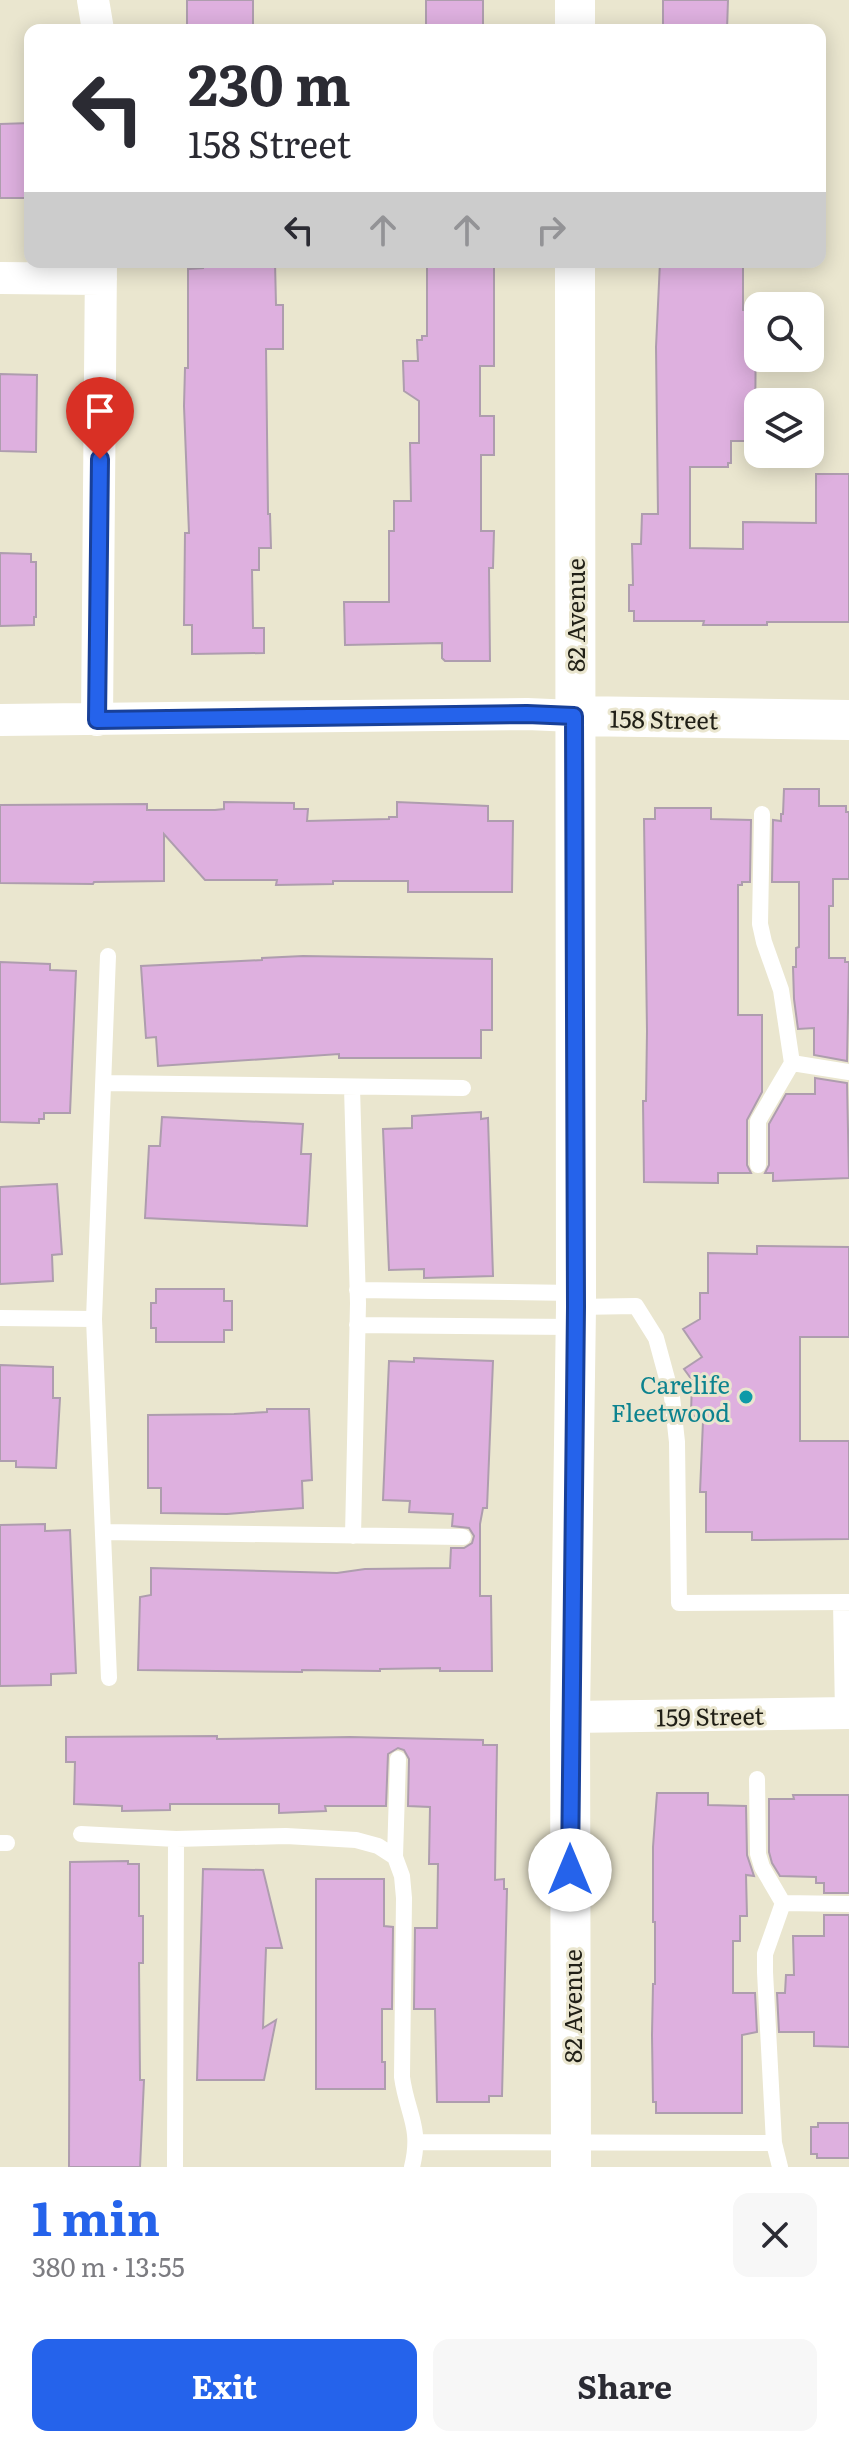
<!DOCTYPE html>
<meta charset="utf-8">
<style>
:root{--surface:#fff;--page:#f7f7f7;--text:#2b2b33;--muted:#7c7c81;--accent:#2563eb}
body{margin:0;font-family:Literata,serif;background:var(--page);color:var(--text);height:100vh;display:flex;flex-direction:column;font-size:30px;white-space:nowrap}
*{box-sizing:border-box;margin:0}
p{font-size:26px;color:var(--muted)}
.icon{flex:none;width:44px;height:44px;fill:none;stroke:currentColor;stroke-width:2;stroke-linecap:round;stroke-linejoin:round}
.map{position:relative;height:2167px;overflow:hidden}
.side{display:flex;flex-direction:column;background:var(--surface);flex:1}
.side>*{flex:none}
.top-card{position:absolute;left:24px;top:24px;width:802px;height:244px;border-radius:16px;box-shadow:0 4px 20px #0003;background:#fff;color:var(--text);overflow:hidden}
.buttons{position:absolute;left:744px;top:292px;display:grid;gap:16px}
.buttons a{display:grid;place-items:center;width:80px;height:80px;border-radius:16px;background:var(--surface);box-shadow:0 4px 20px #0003;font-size:40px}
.pin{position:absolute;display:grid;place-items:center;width:68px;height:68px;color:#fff;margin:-82px -34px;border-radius:50% 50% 50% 0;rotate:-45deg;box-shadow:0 0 8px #0007}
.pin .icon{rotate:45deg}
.me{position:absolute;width:88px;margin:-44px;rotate:0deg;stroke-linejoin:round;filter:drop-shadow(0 0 6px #0008)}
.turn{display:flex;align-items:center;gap:28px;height:168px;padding:0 32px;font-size:36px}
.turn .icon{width:104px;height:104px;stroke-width:2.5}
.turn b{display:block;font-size:56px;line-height:68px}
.lanes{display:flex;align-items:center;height:76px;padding:0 32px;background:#0003;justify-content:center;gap:40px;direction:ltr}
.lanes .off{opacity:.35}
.round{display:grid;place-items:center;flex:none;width:84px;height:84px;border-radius:16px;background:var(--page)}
.headline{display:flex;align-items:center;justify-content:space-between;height:136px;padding:0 32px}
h1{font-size:48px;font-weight:700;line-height:60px;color:var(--accent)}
.primary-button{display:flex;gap:16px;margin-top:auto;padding:16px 32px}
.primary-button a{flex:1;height:92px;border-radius:16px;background:var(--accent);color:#fff;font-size:32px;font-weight:700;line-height:92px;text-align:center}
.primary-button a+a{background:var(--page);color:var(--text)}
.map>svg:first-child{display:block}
.building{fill:#deb0df;stroke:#ae9dae;stroke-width:2}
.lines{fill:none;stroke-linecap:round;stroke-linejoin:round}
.service{stroke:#fff;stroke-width:16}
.minor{stroke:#fff;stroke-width:32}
.tertiary{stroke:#fff;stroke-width:40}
.route-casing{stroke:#184099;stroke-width:20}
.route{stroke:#2563eb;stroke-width:14}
.culture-dot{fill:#0f9aa8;stroke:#eae6cf;stroke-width:3}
.labels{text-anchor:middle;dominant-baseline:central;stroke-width:6;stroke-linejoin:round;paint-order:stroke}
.street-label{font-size:24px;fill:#201f16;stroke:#eae6cf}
.culture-label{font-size:24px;fill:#0d838f;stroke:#eae6cf;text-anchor:end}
</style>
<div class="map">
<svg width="849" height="2167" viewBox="0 0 849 2167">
<rect width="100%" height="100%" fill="#eae6cf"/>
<!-- building -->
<path class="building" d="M 187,0 L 253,0 L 253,30 L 187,30 Z
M 426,0 L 483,0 L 483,30 L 426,30 Z
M 663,0 L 728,0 L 727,30 L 663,30 Z
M 30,123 L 30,198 L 0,198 L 0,124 Z
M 203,262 L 275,262 L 276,305 L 283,305 L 283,349 L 266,349 L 268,514 L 270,514 L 271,548 L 259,548 L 259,570 L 252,570 L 253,628 L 264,628 L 264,653 L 192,654 L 192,625 L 184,625 L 185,533 L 189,533 L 184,406 L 185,368 L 188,368 L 188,269 L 203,268 Z
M 427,262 L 494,262 L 494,366 L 480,366 L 480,416 L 494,416 L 494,455 L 481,455 L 481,531 L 494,531 L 493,568 L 489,568 L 490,661 L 445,661 L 442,658 L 442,643 L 345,645 L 344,602 L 389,602 L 389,531 L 394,531 L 394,501 L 411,501 L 410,443 L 419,443 L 419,401 L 404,391 L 403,361 L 418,361 L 417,340 L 422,340 L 422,336 L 427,336 Z
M 660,262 L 743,262 L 743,310 L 756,310 L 755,441 L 731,441 L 731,463 L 728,463 L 728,467 L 690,467 L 690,548 L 743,549 L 743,522 L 816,523 L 816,474 L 849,474 L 849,622 L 767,622 L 767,625 L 703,625 L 704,621 L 634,621 L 634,611 L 629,611 L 629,585 L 633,585 L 632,544 L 641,544 L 642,514 L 658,514 L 656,347 Z
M 0,374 L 37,375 L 36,452 L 0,451 Z
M 0,553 L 31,554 L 31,562 L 36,562 L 36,617 L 34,617 L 34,625 L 0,626 Z
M 784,789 L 819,789 L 819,806 L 846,806 L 846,812 L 849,812 L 849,879 L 833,879 L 833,906 L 829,906 L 829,958 L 845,958 L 845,962 L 849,962 L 847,1061 L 814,1055 L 814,1028 L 798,1029 L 794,999 L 793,967 L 796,967 L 796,948 L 799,947 L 799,882 L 772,882 L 773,820 L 781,821 L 781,814 L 783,814 Z
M 224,802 L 294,803 L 294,809 L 308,809 L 307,821 L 389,819 L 389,817 L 397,817 L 397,802 L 488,806 L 488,821 L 513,821 L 512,892 L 408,892 L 408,881 L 333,881 L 333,884 L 276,885 L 277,880 L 205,880 L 164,834 L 164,881 L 94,882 L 93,884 L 0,883 L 0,805 L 147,804 L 147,810 L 215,810 L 224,809 Z
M 655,808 L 711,808 L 711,819 L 751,820 L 750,882 L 742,882 L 742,885 L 738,885 L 738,1015 L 762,1015 L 762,1092 L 747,1120 L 747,1165 L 751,1173 L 718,1173 L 718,1183 L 644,1182 L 643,1101 L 646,1101 L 647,1031 L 644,819 L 655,819 Z
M 303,956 L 492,959 L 492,1030 L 481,1030 L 481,1058 L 339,1058 L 339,1054 L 158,1066 L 156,1037 L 146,1038 L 141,966 L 262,960 L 262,958 Z
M 0,962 L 50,964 L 50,970 L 76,971 L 70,1113 L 44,1113 L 44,1119 L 39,1119 L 39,1123 L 0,1122 Z
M 815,1078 L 847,1083 L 849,1178 L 773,1181 L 773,1173 L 765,1173 L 769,1165 L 769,1124 L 786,1094 L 815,1094 Z
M 481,1112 L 481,1119 L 488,1118 L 493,1276 L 424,1278 L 424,1269 L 389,1270 L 383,1129 L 412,1128 L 412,1116 Z
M 162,1117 L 303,1124 L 301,1154 L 311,1154 L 307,1226 L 145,1218 L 149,1146 L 160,1146 Z
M 57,1184 L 62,1254 L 52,1255 L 53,1281 L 0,1284 L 0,1187 Z
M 757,1246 L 849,1247 L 849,1337 L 800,1337 L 800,1441 L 849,1441 L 849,1539 L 752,1540 L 752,1532 L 706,1532 L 706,1492 L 700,1492 L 703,1421 L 691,1414 L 692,1380 L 684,1369 L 702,1357 L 683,1329 L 700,1319 L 700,1293 L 708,1293 L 708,1253 L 757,1254 Z
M 156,1289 L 224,1289 L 224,1301 L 232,1301 L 232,1330 L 224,1330 L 224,1342 L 156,1342 L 156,1328 L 151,1328 L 151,1303 L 156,1303 Z
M 414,1358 L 493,1361 L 487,1508 L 483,1508 L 480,1524 L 480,1596 L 491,1596 L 492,1671 L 440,1671 L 440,1668 L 380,1669 L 380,1671 L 302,1670 L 302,1672 L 138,1670 L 140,1597 L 151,1595 L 151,1568 L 337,1573 L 365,1569 L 450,1568 L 451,1548 L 464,1548 L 472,1543 L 474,1536 L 469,1528 L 452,1526 L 453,1514 L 409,1512 L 410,1501 L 383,1500 L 389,1361 L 414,1362 Z
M 0,1365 L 53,1367 L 53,1398 L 60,1398 L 56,1468 L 16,1467 L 16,1461 L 0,1461 Z
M 267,1409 L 309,1409 L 312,1480 L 302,1481 L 303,1508 L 227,1514 L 161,1513 L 161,1488 L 148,1488 L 148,1415 L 234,1414 L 267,1412 Z
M 45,1524 L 45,1531 L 70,1530 L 76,1673 L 51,1674 L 51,1685 L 0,1686 L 0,1525 Z
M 217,1736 L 217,1739 L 350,1737 L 483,1740 L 483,1745 L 497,1745 L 495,1880 L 504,1879 L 504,1889 L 507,1889 L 502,2096 L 489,2096 L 489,2102 L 437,2102 L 435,2009 L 414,2009 L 415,1928 L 437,1928 L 438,1864 L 429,1864 L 430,1807 L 408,1806 L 409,1759 L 404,1750 L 398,1748 L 388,1754 L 386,1806 L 325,1806 L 326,1811 L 279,1813 L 279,1804 L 170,1804 L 170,1810 L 122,1811 L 122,1806 L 74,1804 L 75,1762 L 66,1762 L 66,1737 Z
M 657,1793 L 708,1793 L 708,1805 L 746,1806 L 747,1855 L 754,1876 L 746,1875 L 747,1916 L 740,1916 L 740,1941 L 733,1941 L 733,1993 L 755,1993 L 757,2032 L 742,2035 L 742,2113 L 656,2113 L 656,2102 L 653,2102 L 652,2035 L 653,1984 L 655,1984 L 655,1922 L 653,1922 L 653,1847 Z
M 793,1795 L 849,1795 L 849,1893 L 824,1893 L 824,1883 L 816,1883 L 816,1877 L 780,1876 L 772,1863 L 769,1852 L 769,1799 L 794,1799 Z
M 128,1861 L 128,1864 L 139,1864 L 139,1916 L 143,1916 L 143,1963 L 139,1963 L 140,2080 L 144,2080 L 140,2167 L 69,2167 L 70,1862 Z
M 203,1869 L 263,1870 L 282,1948 L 266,1948 L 263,2028 L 276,2020 L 264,2080 L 197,2080 Z
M 316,1879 L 384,1879 L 384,1926 L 393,1927 L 392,2009 L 382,2009 L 382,2062 L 385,2062 L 385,2089 L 316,2089 Z
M 824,1915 L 849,1915 L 849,2047 L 814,2046 L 814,2032 L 779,2032 L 777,1993 L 785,1993 L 786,1975 L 794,1975 L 793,1936 L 824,1936 Z
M 818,2123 L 849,2123 L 849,2158 L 817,2158 L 817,2154 L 811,2154 L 811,2127 L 818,2127 Z"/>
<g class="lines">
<!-- service -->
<path class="service" d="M 108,956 L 94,1319 L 109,1678
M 792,1063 L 849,1072
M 105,1083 L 463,1088
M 352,1087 L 358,1303 L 353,1536
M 758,1165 L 758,1121 L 792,1063 L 781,990 L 764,942 L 760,924 L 762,814
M 357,1290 L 576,1293
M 577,1307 L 636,1306 L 656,1338 L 672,1397 L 677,1442 L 679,1603 L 849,1602
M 0,1318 L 94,1319
M 357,1325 L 575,1327
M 103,1532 L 463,1537
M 841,1602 L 843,1713
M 398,1759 L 395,1857 L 402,1876 L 404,1898 L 402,2077 C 407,2114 422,2127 412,2167
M 757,1779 L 758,1854 L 762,1867 L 783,1903
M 81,1834 L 176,1839 L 286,1836 L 356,1840 L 378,1846 L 395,1857
M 0,1843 L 7,1843
M 783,1903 L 849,1904
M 418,2142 L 774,2143
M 175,2167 L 176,1839
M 780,2167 L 774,2143 L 765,1972 L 765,1954 L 783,1903"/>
<!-- minor -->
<path class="minor" d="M 93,0 L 98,30
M 0,278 L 101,279
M 0,720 L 527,714 L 574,716
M 97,720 L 101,262
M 570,1717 L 849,1713"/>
<!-- tertiary -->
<path class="tertiary" d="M 575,30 L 575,0
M 574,716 L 849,720
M 571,2167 L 570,1717 L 576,1307 L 575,262"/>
</g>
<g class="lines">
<defs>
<path id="route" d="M 100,459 L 97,720 L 527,714 L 574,716 L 576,1307 L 570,1870"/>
</defs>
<!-- route casing -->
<use href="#route" class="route-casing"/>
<!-- route -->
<use href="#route" class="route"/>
</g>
<!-- markers -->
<circle class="culture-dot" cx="746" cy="1397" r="8"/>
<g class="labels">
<!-- street labels -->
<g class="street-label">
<text transform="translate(574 615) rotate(-90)">82 Avenue</text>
<text transform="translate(664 718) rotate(1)">158 Street</text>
<text transform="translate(710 1715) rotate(-1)">159 Street</text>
<text transform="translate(571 2006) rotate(-90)">82 Avenue</text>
</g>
<!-- culture labels -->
<g class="culture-label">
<text x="730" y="1383">Carelife<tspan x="730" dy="28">Fleetwood</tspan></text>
</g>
</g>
</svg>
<div class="buttons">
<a><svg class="icon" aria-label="search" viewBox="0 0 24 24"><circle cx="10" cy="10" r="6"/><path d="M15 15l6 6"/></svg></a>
<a><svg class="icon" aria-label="layers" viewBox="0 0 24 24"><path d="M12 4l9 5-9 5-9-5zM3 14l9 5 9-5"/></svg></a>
</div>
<div class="pin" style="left:100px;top:459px;background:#d93025"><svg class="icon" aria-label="arrive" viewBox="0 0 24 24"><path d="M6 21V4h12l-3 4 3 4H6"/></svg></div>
<svg class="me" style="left:570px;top:1870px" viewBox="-20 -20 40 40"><circle r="19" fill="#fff"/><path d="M0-13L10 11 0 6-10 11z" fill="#2563eb"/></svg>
<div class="top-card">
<div class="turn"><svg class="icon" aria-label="left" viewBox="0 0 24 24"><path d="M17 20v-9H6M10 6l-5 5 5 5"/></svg><div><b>230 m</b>158 Street</div></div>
<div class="lanes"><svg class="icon" aria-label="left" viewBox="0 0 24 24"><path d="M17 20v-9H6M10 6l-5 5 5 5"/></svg><svg class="icon off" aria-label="ahead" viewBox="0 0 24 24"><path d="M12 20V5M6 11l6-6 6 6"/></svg><svg class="icon off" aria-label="ahead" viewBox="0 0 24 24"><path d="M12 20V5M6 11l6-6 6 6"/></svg><svg class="icon off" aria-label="right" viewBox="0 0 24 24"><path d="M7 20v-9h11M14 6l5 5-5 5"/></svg></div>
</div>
</div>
<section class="side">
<div class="headline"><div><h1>1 min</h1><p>380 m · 13:55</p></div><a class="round"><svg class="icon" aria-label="close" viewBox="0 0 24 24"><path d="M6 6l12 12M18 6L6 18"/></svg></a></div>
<div class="primary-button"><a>Exit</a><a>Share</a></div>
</section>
